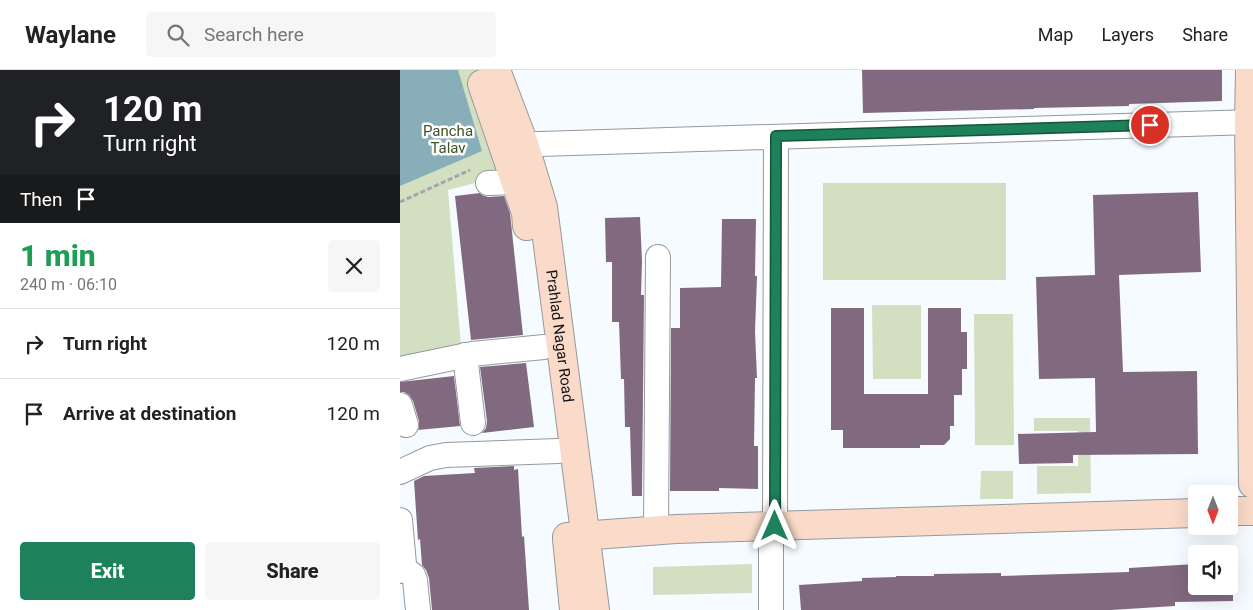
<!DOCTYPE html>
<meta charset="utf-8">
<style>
:root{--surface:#fff;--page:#f6f6f6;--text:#222;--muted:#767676;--line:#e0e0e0;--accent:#1d815b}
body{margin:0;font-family:Roboto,sans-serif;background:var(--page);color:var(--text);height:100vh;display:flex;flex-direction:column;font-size:19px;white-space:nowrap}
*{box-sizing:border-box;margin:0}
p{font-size:16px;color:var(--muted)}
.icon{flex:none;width:28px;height:28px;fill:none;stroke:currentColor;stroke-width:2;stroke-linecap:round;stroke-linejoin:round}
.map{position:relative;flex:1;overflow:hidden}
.sheet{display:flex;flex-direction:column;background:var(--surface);width:400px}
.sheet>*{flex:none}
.top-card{background:#202124;color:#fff;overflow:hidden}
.needle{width:32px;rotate:180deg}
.controls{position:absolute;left:788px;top:415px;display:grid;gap:10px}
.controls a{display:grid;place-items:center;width:50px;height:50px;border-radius:5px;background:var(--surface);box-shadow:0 5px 20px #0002;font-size:25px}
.pin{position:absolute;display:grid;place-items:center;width:42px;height:42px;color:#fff;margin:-21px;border:2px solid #fff;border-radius:50%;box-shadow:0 1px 5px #0007}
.me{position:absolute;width:55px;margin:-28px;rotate:0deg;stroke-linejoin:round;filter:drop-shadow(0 0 4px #0008)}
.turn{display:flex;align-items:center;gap:18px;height:105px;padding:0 20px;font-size:22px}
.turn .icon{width:65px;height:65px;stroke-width:2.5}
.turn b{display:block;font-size:35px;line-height:42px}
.then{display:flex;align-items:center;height:48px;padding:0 20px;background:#0003;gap:10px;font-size:19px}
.round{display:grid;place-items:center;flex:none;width:52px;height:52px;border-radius:5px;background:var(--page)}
.head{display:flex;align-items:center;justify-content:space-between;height:85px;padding:0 20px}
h1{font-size:30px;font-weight:800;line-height:38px;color:#1e9e55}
.button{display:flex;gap:10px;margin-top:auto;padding:10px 20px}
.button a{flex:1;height:58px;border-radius:5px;background:var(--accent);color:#fff;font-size:20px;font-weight:800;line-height:58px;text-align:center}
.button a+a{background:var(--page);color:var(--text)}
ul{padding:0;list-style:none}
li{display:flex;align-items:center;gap:15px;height:70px;padding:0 20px;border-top:1px solid var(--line)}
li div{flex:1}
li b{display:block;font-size:19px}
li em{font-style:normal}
header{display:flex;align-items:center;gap:30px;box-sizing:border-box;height:70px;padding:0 25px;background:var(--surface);border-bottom:1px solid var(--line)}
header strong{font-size:24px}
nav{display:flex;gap:28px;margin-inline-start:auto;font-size:18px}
.search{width:350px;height:45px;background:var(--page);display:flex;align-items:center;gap:12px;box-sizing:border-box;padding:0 18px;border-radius:5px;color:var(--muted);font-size:19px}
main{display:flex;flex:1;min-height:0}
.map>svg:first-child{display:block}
.green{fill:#d2dfc1}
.water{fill:#87aeb9}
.building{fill:#81697f}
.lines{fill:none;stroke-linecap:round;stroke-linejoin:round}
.street-casing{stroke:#94999d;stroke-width:26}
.secondary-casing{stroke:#94999d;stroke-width:30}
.path{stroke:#a3a7aa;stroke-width:3;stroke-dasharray:5 2.5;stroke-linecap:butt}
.street{stroke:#fff;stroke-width:24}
.secondary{stroke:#fadbca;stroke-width:28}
.route-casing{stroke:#13543b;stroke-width:12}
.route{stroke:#1d815b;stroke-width:9}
.labels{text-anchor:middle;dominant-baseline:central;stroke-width:5;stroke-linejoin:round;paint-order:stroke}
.park-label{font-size:15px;fill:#415424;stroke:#fff}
.street-label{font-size:15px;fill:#121415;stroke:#fff}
</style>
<header>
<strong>Waylane</strong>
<div class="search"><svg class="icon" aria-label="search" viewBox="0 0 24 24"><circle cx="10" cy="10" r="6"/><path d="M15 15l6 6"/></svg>Search here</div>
<nav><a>Map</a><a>Layers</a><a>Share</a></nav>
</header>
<main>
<section class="sheet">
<div class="top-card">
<div class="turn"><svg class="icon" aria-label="right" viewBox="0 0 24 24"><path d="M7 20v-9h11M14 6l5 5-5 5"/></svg><div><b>120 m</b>Turn right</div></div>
<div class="then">Then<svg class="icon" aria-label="arrive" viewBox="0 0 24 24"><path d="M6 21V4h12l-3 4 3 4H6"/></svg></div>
</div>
<div class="head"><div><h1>1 min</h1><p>240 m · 06:10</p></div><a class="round"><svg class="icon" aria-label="close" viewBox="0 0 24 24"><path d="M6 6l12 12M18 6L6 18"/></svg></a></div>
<ul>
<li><svg class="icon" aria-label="right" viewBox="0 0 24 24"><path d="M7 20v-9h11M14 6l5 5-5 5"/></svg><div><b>Turn right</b></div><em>120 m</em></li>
<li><svg class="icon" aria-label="arrive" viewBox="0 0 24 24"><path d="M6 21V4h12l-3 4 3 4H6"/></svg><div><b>Arrive at destination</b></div><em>120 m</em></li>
</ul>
<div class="button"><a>Exit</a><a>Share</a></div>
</section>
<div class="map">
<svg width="853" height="540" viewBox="0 0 853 540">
<rect width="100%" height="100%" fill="#f5fbff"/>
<!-- green -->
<path class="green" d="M 0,0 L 77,0 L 109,104 L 48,120 L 62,288 L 0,304 Z
M 423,113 L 606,113 L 606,210 L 423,210 Z
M 472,235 L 521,235 L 521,309 L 473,309 Z
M 574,244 L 613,244 L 614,375 L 575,375 Z
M 634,348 L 690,348 L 691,423 L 637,424 L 637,396 L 678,396 L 678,361 L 634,361 Z
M 581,401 L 613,401 L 613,429 L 580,429 Z
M 352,494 L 352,523 L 253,525 L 253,497 Z"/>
<!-- water -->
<path class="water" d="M 0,0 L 58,0 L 82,81 L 0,116 Z"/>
<!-- building -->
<path class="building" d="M 462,0 L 822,0 L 822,31 L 729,34 L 729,36 L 634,38 L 634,39 L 463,43 Z
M 798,122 L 801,202 L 719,205 L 723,302 L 797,301 L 798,384 L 673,385 L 673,393 L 619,394 L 618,364 L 696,362 L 695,308 L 639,309 L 636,207 L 695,205 L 693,125 Z
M 80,123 L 82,125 L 88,127 L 104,126 L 110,143 L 123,265 L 71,270 L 55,126 Z
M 240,147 L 242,191 L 241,225 L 244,225 L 242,426 L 232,426 L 230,357 L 225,357 L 224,309 L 221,309 L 219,252 L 212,252 L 212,192 L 206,192 L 205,148 Z
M 322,149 L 356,149 L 355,206 L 357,206 L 355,262 L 357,308 L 355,308 L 354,376 L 358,376 L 358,419 L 319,418 L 319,421 L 270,421 L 271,258 L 280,258 L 280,218 L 321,217 Z
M 431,238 L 464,238 L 464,324 L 528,324 L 528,238 L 561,238 L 561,262 L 567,262 L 567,299 L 562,299 L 562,325 L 554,325 L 554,356 L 550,356 L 550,369 L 544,375 L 520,375 L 520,378 L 443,378 L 443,360 L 431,360 Z
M 126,293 L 134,357 L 82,363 L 86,358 L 87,351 L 80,297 Z
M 54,306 L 60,356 L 18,360 L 19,358 L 19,351 L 13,331 L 9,325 L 4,322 L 0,322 L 0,312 Z
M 114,396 L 114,400 L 118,399 L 122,467 L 124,466 L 129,540 L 32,540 L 29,508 L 26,500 L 22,495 L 20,469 L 18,470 L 14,411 L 24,406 L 75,403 L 74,398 Z
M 796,494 L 796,516 L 833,516 L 833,531 L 775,532 L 775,536 L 711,540 L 401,540 L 399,515 L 462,511 L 462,508 L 496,507 L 496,506 L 534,506 L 534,504 L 601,503 L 601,506 L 729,502 L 729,498 Z"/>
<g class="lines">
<defs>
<path id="street" d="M 107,75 L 853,52
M 88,113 L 115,112
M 65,285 L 73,353
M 0,299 L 72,284 L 144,277
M 0,335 L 6,355
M 0,402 L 30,388 L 46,385 L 158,381
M 0,450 L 4,494 L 3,498 L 0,501
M 371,456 L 371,540
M 375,456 L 376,67
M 256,460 L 258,187
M 3,498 L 13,505 L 15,510 L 18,540"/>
<g id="secondary">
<path id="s1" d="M 96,0 L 124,74 L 143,137 L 195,540"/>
<path d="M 850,0 L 849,52 L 853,414"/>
<path d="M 82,14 L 126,143 L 127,156"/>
<path d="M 829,441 L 853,441"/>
<path d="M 167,467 L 276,459 L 796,443"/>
<path d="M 167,469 L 174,540"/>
</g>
</defs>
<!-- street casing -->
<use href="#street" class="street-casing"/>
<!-- secondary casing -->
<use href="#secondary" class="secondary-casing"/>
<!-- path -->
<path class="path" d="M 0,132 L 70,100"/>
<!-- street -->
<use href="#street" class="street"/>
<!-- secondary -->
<use href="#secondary" class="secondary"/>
</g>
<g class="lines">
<defs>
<path id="route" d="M 375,456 L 376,66 L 750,55"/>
</defs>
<!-- route casing -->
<use href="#route" class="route-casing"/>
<!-- route -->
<use href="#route" class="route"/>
</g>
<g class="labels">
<!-- park labels -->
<g class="park-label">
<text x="48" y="61">Pancha<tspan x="48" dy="17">Talav</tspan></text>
</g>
<!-- street labels -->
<g class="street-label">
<text stroke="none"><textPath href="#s1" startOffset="275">Prahlad Nagar Road</textPath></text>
</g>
</g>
</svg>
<div class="controls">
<a><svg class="needle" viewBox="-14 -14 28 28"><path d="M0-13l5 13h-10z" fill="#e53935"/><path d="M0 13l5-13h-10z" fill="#767676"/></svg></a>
<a><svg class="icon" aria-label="sound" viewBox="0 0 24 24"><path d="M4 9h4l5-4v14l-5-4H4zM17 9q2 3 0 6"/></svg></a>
</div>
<div class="pin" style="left:750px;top:55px;background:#d93025"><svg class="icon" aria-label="arrive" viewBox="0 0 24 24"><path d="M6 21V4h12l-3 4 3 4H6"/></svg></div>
<svg class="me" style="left:375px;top:456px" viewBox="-20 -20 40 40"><path d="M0-17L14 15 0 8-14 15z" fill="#1d815b" stroke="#fff" stroke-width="4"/></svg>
</div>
</main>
